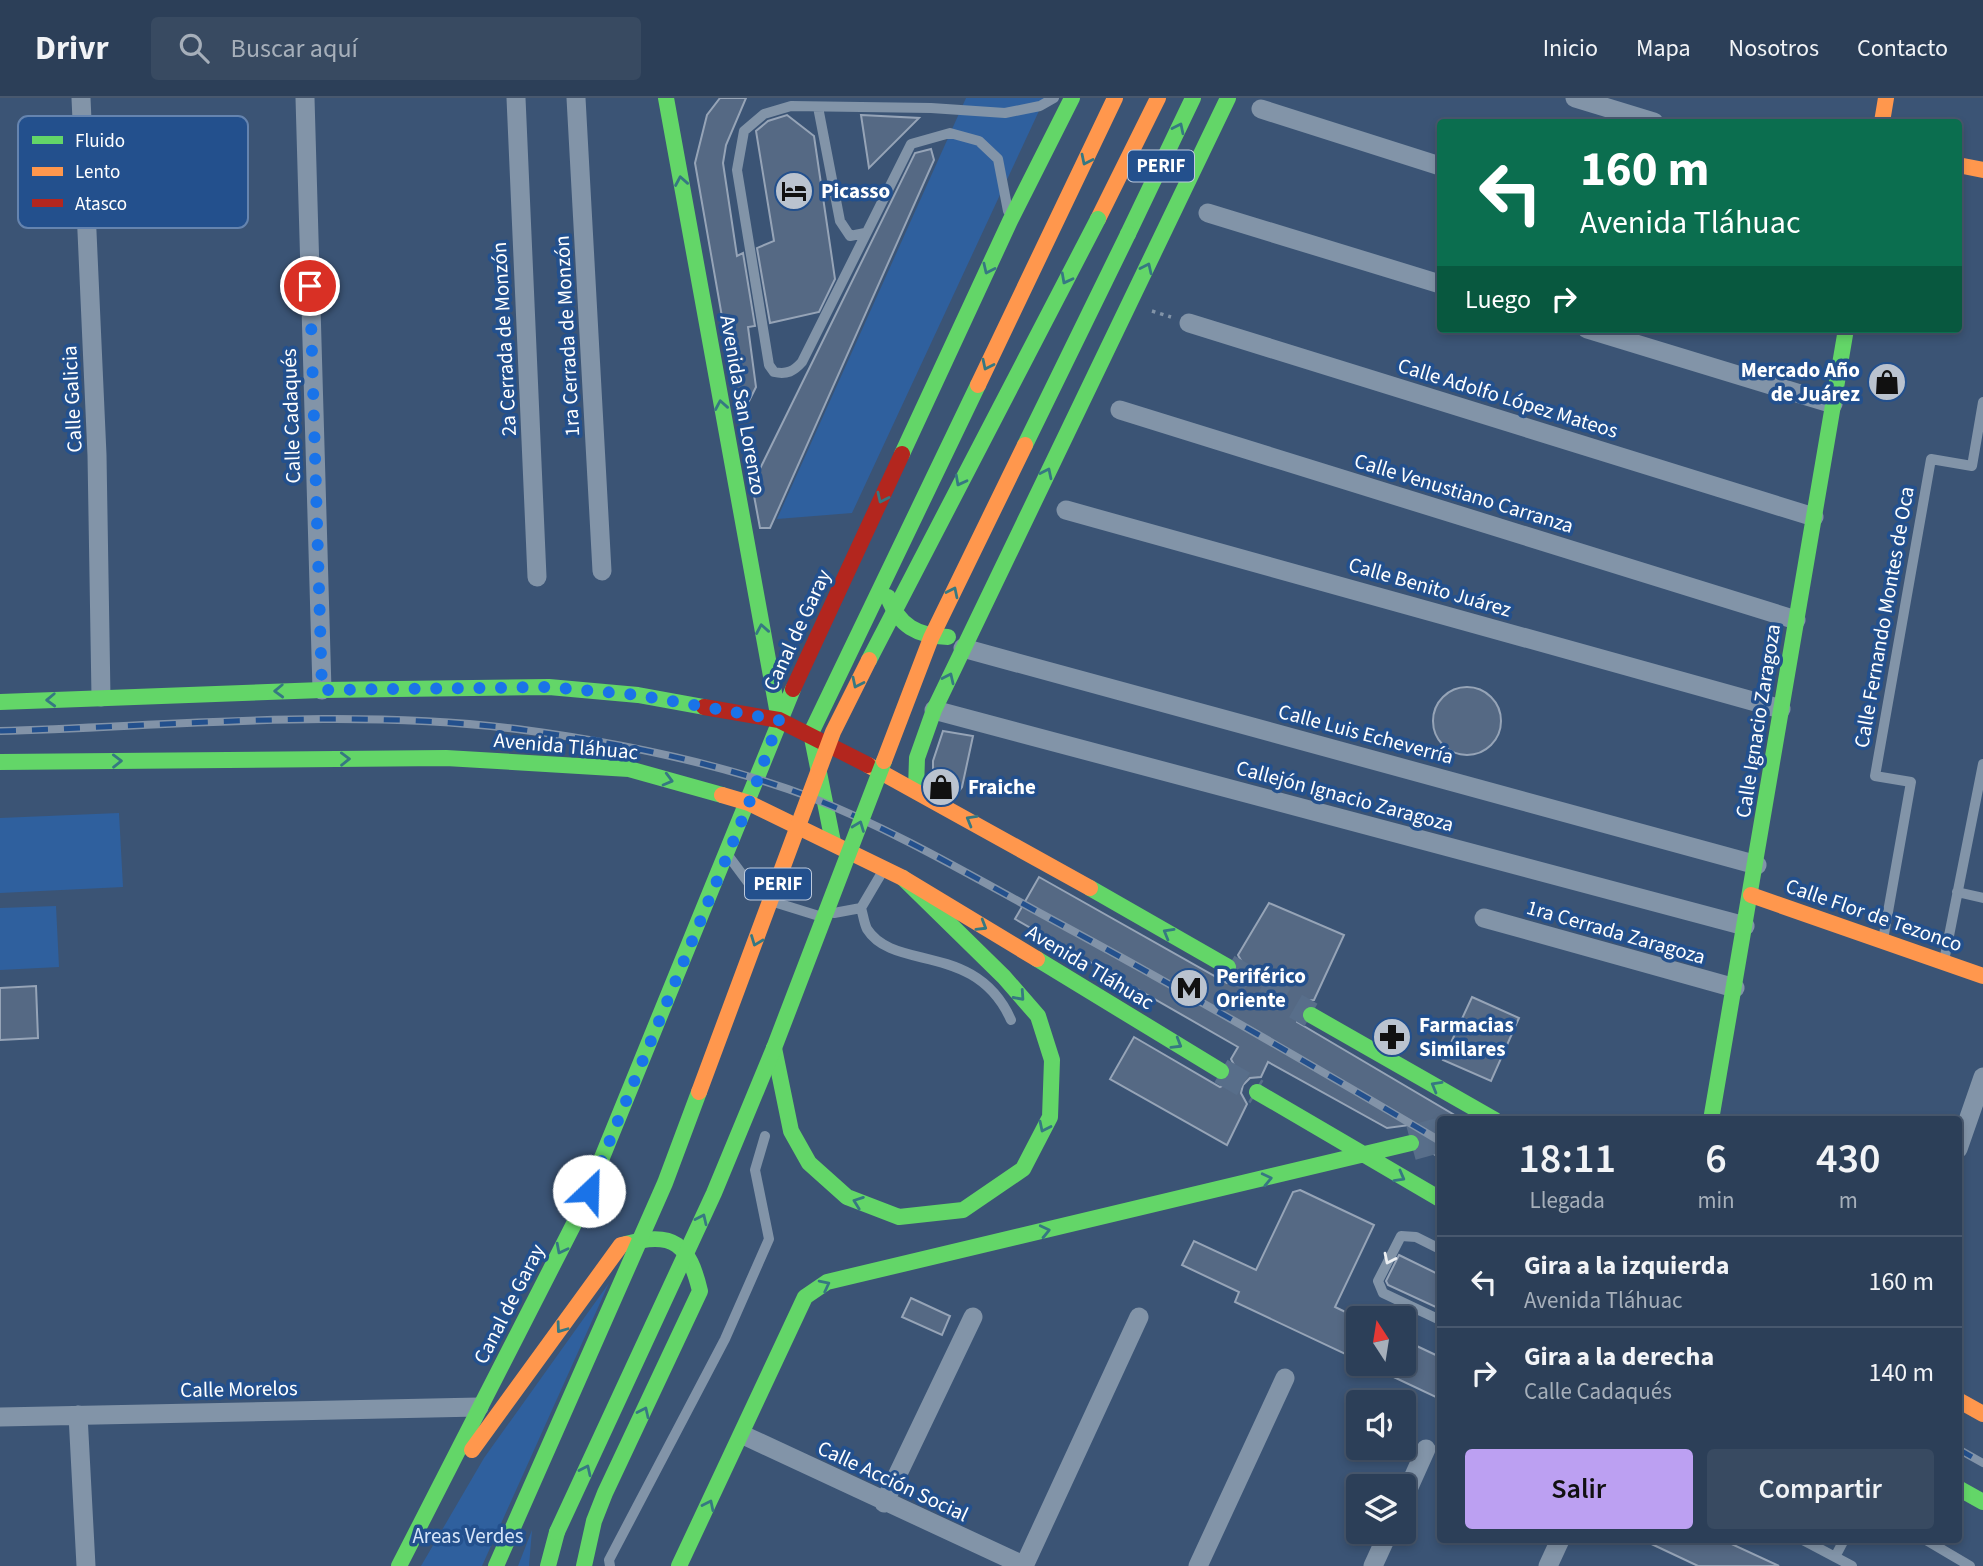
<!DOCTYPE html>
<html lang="es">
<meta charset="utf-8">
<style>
:root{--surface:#2c3f58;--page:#384a61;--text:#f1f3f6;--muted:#a6afba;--line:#48586e;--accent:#bca0f2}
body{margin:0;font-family:"Source Sans 3",sans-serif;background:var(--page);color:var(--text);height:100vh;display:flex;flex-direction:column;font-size:26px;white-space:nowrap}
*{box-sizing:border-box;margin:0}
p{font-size:23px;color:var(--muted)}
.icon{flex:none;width:38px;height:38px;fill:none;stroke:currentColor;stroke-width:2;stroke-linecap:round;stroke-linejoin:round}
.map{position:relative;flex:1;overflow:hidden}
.sheet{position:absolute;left:1437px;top:1018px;width:525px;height:427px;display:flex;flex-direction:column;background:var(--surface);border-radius:7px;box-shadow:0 4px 10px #0003,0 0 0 2px var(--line)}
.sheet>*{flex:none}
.guide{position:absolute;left:1437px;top:21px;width:525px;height:214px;border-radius:7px;box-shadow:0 4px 10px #0003,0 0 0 2px var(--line);background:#0b6e4f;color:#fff;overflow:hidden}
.needle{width:46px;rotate:348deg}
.fabs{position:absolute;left:1346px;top:1208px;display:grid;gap:14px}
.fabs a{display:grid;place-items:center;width:70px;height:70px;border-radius:7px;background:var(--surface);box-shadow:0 4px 10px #0003,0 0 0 2px var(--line);font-size:35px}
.pin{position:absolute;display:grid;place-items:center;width:60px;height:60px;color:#fff;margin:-30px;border:4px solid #fff;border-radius:50%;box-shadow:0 2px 7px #0007}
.me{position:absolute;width:77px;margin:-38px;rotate:24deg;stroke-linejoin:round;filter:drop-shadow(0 0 5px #0008)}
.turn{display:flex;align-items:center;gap:24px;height:147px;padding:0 28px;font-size:32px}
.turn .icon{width:91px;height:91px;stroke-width:2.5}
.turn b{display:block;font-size:49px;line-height:60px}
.then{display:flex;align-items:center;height:66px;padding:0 28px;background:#0003;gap:14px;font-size:26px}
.eta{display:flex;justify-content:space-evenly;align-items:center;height:119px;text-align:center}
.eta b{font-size:42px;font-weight:600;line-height:49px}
.button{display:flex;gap:14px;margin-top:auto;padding:14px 28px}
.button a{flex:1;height:80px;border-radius:7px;background:var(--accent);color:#111;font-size:28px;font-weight:600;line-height:80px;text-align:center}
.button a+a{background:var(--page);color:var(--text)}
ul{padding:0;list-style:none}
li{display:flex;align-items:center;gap:21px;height:91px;padding:0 28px;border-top:2px solid var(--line)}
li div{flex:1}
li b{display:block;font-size:26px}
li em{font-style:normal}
header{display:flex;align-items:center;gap:42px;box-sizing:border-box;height:98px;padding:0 35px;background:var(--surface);border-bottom:2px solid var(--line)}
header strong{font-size:33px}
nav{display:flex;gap:38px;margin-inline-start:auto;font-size:24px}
.search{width:490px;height:63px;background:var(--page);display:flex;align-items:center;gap:18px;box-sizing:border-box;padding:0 24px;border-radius:7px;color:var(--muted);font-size:26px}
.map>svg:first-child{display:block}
.green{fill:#2f609e}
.building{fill:#556984;stroke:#96a4b7;stroke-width:2}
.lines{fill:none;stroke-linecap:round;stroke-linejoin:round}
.secondary-tunnel{stroke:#586e8a;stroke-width:26;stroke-dasharray:26 13;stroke-linecap:butt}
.highway-tunnel{stroke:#586e8a;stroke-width:35;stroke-dasharray:35 18;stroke-linecap:butt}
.path{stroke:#8294a8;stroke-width:3.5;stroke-dasharray:3.5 5;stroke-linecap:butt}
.lane{stroke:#8294a8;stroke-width:10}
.street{stroke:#8294a8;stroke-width:19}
.fast{stroke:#63d668;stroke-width:16}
.slow{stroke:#ff974d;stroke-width:16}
.jam{stroke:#b3261e;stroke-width:16}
.rail-casing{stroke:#8293a8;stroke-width:8}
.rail{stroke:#23508d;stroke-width:5;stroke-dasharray:16;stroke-linecap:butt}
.fast-bridge{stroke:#63d668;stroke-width:16}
.slow-bridge{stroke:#ff974d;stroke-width:16}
.oneway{stroke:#367882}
.oneway2{stroke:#eceff2}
.route{stroke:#1a73e8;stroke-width:12;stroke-dasharray:0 21.6}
.labels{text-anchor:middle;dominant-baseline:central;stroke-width:7;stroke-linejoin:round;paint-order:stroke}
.shield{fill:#23508d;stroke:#bdcadd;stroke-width:2}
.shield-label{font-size:19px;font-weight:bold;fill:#fff}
.poi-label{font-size:21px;font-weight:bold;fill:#fff;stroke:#23508d;text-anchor:start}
.street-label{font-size:21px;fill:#fff;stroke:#23508d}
.park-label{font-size:21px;fill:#d6e5f8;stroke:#23508d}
.key{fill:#23508d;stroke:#6584af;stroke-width:2}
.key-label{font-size:19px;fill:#fff}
</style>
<header>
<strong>Drivr</strong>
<div class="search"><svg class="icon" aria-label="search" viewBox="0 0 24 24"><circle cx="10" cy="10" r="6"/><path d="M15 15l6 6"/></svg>Buscar aquí</div>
<nav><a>Inicio</a><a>Mapa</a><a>Nosotros</a><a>Contacto</a></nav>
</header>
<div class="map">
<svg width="1983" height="1468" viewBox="0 0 1983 1468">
<rect width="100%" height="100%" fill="#3b5475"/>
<!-- green -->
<path class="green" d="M 966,0 L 1045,0 L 852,415 L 777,421 Z
M 119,715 L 123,789 L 0,795 L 0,720 Z
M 56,808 L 59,869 L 0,872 L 0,810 Z
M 609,1185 L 482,1468 L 421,1468 L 484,1360 Z
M 532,1432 L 529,1468 L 518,1468 Z"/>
<!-- building -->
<path class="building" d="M 720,0 L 746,0 L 726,47 L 723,65 L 737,158 L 743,155 L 755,228 L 748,229 L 756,289 L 749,303 L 744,300 L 738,310 L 695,65 L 707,17 Z
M 787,17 L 814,38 L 835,181 L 819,214 L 770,225 L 757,150 L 774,143 L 756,33 L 768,23 Z
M 861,17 L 919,20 L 869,70 Z
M 931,51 L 934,62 L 770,430 L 760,430 L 752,387 L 915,55 Z
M1433 623a34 34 0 1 1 68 0a34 34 0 1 1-68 0Z
M 943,633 L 973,638 L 962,689 L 957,696 L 934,683 L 933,678 L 933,663 Z
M 1039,779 L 1227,885 L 1242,876 L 1244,868 L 1238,857 L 1269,805 L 1344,837 L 1314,902 L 1304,903 L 1297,910 L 1297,924 L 1463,1022 L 1440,1022 L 1440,1060 L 1429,1053 L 1430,1040 L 1417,1026 L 1387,1030 L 1268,964 L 1261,979 L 1250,980 L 1243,987 L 1241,995 L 1247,1006 L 1227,1047 L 1110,981 L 1134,939 L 1220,989 L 1235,981 L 1237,973 L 1231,961 L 1238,949 L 1015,821 Z
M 36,888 L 38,940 L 0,942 L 0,890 Z
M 1472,899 L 1519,920 L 1491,983 L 1443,962 Z
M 1300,1092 L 1374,1127 L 1335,1209 L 1358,1220 L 1358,1262 L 1235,1204 L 1239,1194 L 1182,1167 L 1194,1143 L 1256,1172 L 1293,1094 Z
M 1399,1157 L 1440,1177 L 1440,1211 L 1388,1187 L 1386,1183 Z
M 911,1200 L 950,1218 L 942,1237 L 902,1219 Z
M 1404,1242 L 1440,1259 L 1440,1301 L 1364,1265 L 1404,1265 Z
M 1643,1442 L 1723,1442 L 1779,1468 L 1698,1468 Z"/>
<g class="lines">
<!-- secondary-tunnel -->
<path class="secondary-tunnel" d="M 1228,869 L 1311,917
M 1221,973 L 1257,994"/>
<!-- highway-tunnel -->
<path class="highway-tunnel" d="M 1411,1045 L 1440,1037"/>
<!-- path -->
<path class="path" d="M 1152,213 L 1171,219"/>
<!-- lane -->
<path class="lane" d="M 818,9 L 840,123 L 850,138 L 865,135
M 1008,113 L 998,61 L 979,43 L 950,35 L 911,46 L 802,264 C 794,273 787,277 774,274 L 769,267 L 737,72 L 744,33 L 764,16 L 791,8 L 931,10 L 1005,15 L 1040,8 L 1054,0
M 730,760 L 750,787 L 764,797
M 1957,794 L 1983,800
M 777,805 L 819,818
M 861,810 C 863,816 864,825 867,831 C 894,874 976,843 1011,922
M 834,815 L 861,810 L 884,771
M 1883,842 L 1911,684 L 1875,678 L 1931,361 L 1972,368 L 1983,304
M 1944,863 L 1983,666
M 1440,1151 L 1416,1139 L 1401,1138 L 1378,1183 L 1383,1195 L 1440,1222
M 1803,1442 L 1852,1468
M 1926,1442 L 1970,1468
M 1835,1459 L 1844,1442
M 610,1468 L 609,1462 L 725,1241 L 769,1141 L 755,1072 L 765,1038"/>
<!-- street -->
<path class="street" d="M 81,0 L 97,357 L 101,599
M 305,0 L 322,592
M 516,0 L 537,479
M 576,0 L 602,473
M 1575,0 L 1654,24
M 1261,11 L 1440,68
M 1208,115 L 1440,186
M 1189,225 L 1814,419
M 1587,231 L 1833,306
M 1120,312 L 1796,522
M 1066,412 L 1781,611
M 963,550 L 1757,767
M 934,612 L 1745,828
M 1484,820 L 1735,890
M 1958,1051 L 1983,979
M 78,1317 L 86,1468
M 0,1319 L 479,1309
M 743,1337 L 1025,1468
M 1404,1400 L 1426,1351
M 884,1405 L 973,1219
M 1024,1468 L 1139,1219
M 1198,1468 L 1285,1280
M 1373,1468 L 1389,1433
M 1548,1468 L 1560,1442"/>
<!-- fast -->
<path class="fast" d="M 666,0 L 779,622
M 1128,136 L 1193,0
M 902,356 L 1010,123 L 1072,0
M 888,499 C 899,528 917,538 948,539
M 0,604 L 322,592 L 549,589 L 638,597 L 704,609
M 0,664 L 446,660 L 629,671 L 722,697
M 916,691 L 917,660 L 934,612 L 1228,0
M 833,744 L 811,635 L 978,287
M 1090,790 L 1228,869
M 1037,861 L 1221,973
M 1311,917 L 1495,1022
M 774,950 L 791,1033 L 809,1065 L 847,1099 L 899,1119 L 963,1112 L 1023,1071 L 1050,1019 L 1052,962 L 1038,918 L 1004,879 L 903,780
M 1257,994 L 1440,1101
M 1711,1022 L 1846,231
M 1958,1390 L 1983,1404
M 399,1468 L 579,1116 L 793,591
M 548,1468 L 557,1434
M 584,1468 L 594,1423 L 605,1395 L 700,1193 C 689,1147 674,1132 626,1146
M 679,1468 L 805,1199 L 827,1184 L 1411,1045"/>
<!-- slow -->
<path class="slow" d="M 1882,24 L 1886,0
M 1958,67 L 1983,72
M 1098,121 L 1158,0
M 978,287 L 1115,0
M 868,667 L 1090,790
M 722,697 L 749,705 L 903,780 L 1037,861
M 1751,797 L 1983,878
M 1958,1302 L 1983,1316
M 472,1352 L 621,1147 L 626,1146"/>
<!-- jam -->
<path class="jam" d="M 793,591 L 902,356
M 704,609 L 779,622 L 868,667"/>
<defs>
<path id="rail" d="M 0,633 C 172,628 346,610 517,631 C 615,644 717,664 810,699 C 889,730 963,773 1038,814 C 1174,887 1307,964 1440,1043
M 1958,1351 L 1983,1365"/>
</defs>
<!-- rail casing -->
<use href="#rail" class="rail-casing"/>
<!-- rail -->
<use href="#rail" class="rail"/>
<!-- fast-bridge -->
<path class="fast-bridge" d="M 1025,347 L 1128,136
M 869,562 L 1098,121
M 557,1434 L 714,1095 L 774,950 L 884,663
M 496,1468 L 665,1085 L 699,994"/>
<!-- slow-bridge -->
<path class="slow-bridge" d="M 884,663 L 931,540 L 1025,347
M 699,994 L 833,634 L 869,562"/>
</g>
<!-- one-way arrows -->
<defs><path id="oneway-chevron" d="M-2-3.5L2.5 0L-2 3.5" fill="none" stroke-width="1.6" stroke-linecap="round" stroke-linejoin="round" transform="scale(1.75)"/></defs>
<g class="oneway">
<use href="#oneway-chevron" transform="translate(1179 30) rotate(-64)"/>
<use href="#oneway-chevron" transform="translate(1086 62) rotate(116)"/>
<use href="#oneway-chevron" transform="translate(681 83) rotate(-100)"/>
<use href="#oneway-chevron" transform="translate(1147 170) rotate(-65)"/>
<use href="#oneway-chevron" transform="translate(988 171) rotate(115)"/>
<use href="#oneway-chevron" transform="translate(1066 181) rotate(118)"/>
<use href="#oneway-chevron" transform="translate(987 267) rotate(116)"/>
<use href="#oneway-chevron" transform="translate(721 307) rotate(-100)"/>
<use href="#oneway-chevron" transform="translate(1047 375) rotate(-64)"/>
<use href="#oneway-chevron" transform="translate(960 383) rotate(118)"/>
<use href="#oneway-chevron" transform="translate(882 400) rotate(115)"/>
<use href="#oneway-chevron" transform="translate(953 494) rotate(-64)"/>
<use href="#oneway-chevron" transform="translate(762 531) rotate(-100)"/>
<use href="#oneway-chevron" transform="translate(949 580) rotate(-65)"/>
<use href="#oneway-chevron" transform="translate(857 585) rotate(116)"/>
<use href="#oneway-chevron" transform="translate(279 593) rotate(178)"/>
<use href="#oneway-chevron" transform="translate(51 602) rotate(178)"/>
<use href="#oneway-chevron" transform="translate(345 661) rotate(-1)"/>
<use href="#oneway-chevron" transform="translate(117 663) rotate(-1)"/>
<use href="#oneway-chevron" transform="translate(668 682) rotate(15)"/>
<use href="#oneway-chevron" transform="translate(971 722) rotate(-150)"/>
<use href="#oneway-chevron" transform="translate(859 728) rotate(-69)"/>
<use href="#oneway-chevron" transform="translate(982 828) rotate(31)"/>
<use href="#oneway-chevron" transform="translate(1168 835) rotate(-150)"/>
<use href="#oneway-chevron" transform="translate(756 843) rotate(111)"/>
<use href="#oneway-chevron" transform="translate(1020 898) rotate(48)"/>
<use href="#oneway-chevron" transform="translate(1177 946) rotate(31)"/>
<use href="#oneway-chevron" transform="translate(1436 988) rotate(-150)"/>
<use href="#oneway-chevron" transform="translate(1044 1029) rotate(116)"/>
<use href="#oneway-chevron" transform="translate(1400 1079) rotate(29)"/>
<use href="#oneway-chevron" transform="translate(1267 1081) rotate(-13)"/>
<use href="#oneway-chevron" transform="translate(858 1104) rotate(-160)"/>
<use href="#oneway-chevron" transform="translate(702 1121) rotate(-65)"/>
<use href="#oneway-chevron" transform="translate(1045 1133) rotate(-13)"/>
<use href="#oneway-chevron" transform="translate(561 1151) rotate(117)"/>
<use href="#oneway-chevron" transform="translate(825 1187) rotate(-27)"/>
<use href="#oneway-chevron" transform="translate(561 1230) rotate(126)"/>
<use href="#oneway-chevron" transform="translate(644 1314) rotate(-65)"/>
<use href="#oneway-chevron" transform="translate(586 1372) rotate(-65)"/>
<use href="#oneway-chevron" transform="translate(709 1407) rotate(-64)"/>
</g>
<use class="oneway2" href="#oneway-chevron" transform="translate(1389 1161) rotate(116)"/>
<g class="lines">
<!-- route -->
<path class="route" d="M 310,188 L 322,592 L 549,589 L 638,597 L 779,622 L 749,705 L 589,1093"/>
</g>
<!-- icons -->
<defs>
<symbol id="hotel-disc" viewBox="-11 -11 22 22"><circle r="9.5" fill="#bac3cf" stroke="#23508d"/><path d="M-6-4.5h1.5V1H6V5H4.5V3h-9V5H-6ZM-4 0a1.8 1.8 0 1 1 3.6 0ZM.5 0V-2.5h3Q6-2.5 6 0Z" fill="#111"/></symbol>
<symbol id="shop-disc" viewBox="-11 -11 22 22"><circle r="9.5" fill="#bac3cf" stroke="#23508d"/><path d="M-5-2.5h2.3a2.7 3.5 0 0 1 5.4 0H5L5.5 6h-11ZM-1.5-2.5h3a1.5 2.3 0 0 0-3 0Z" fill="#111"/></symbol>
<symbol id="metro-disc" viewBox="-11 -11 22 22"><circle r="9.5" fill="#bac3cf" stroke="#23508d"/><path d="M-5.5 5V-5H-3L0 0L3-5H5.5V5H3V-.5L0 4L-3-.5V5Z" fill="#111"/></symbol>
<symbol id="pharmacy-disc" viewBox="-11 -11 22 22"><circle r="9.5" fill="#bac3cf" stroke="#23508d"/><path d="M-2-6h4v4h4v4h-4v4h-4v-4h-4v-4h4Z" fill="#111"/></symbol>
</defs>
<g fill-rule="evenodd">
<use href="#hotel-disc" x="772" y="71" width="44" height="44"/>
<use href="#shop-disc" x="1865" y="262" width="44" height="44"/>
<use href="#shop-disc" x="919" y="667" width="44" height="44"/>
<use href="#metro-disc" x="1167" y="868" width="44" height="44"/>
<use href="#pharmacy-disc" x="1370" y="917" width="44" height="44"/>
</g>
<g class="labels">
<!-- shield labels -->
<g class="shield">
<rect x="1128" y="52.5" width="66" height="31" rx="5"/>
<rect x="745" y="770.5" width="66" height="31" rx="5"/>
</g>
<g class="shield-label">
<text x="1161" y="68">PERIF</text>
<text x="778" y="786">PERIF</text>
</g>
<!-- poi labels -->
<g class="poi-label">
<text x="821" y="93">Picasso</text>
<text x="1860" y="272" text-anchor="end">Mercado Año<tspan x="1860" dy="24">de Juárez</tspan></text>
<text x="968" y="689">Fraiche</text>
<text x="1216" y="878">Periférico<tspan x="1216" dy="24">Oriente</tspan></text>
<text x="1419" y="927">Farmacias<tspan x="1419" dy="24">Similares</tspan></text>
</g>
<!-- street labels -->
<g class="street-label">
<text transform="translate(567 238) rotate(-93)">1ra Cerrada de Monzón</text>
<text transform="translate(504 241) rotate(-93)">2a Cerrada de Monzón</text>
<text transform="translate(1508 300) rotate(17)">Calle Adolfo López Mateos</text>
<text transform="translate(72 301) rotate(-93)">Calle Galicia</text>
<text transform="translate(743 307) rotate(80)">Avenida San Lorenzo</text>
<text transform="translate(291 318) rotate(-92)">Calle Cadaqués</text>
<text transform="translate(1464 395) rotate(17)">Calle Venustiano Carranza</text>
<text transform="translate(1430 489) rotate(16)">Calle Benito Juárez</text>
<text transform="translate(1884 519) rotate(-80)">Calle Fernando Montes de Oca</text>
<text transform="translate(797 532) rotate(-65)">Canal de Garay</text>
<text transform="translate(1758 623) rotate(-81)">Calle Ignacio Zaragoza</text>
<text transform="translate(1366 636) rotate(15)">Calle Luis Echeverría</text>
<text transform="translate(566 648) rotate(5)">Avenida Tláhuac</text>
<text transform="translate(1345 698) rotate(15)">Callejón Ignacio Zaragoza</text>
<text transform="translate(1874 817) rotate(19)">Calle Flor de Tezonco</text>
<text transform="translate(1616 834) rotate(16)">1ra Cerrada Zaragoza</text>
<text transform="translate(1090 869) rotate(31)">Avenida Tláhuac</text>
<text transform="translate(509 1206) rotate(-63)">Canal de Garay</text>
<text transform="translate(239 1291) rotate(-1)">Calle Morelos</text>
<text transform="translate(893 1383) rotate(25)">Calle Acción Social</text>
</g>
<!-- park labels -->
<g class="park-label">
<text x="468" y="1438">Areas Verdes</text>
</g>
</g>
<!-- legend -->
<rect x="18" y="18" width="230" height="112" rx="10" class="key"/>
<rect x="32" y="38" width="31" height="8" fill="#63d668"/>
<rect x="32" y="69" width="31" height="9" fill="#ff974d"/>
<rect x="32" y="101" width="31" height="8" fill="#b3261e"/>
<g class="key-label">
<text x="75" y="49">Fluido</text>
<text x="75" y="80">Lento</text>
<text x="75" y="112">Atasco</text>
</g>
</svg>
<div class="fabs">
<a><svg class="needle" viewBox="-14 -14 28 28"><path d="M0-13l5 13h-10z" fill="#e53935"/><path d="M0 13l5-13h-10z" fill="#a6afba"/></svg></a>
<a><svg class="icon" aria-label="sound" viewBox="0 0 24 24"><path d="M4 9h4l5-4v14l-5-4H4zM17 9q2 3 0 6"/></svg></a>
<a><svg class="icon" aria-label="layers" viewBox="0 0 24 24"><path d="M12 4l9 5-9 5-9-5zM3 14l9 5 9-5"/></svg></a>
</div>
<div class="pin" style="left:310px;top:188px;background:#d93025"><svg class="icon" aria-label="arrive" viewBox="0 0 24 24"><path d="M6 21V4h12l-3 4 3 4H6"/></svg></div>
<svg class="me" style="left:589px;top:1093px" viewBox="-20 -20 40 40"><circle r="19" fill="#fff"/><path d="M0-13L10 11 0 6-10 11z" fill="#1a73e8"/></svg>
<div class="guide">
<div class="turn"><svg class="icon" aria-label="left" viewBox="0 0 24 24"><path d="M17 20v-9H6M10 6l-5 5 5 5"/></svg><div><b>160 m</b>Avenida Tláhuac</div></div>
<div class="then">Luego<svg class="icon" aria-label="right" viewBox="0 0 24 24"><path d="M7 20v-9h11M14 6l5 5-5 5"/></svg></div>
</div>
<section class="sheet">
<div class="eta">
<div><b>18:11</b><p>Llegada</p></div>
<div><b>6</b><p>min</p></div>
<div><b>430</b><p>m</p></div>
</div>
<ul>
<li><svg class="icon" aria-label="left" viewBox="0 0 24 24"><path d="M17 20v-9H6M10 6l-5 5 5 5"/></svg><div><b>Gira a la izquierda</b><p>Avenida Tláhuac</p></div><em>160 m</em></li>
<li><svg class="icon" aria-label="right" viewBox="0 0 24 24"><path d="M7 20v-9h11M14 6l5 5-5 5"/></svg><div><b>Gira a la derecha</b><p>Calle Cadaqués</p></div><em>140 m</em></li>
</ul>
<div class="button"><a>Salir</a><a>Compartir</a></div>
</section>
</div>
